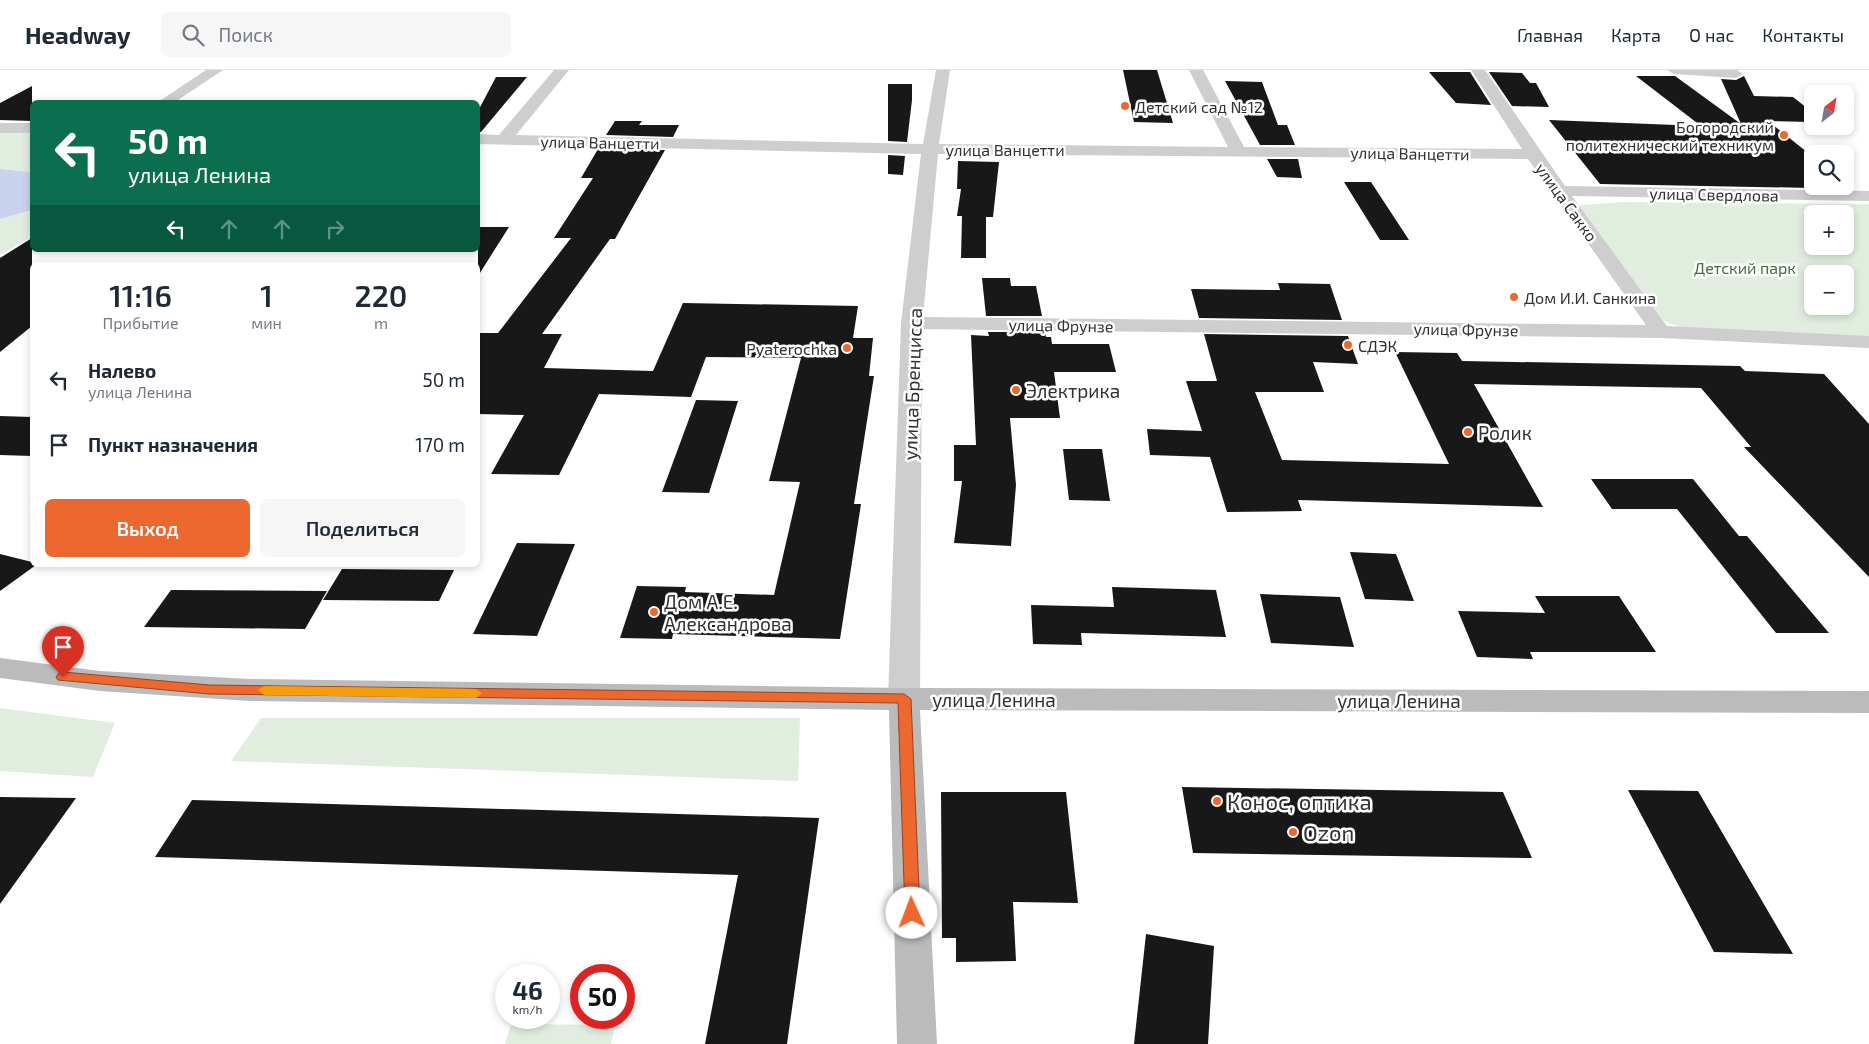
<!DOCTYPE html>
<html lang="ru">
<meta charset="utf-8">
<style>
:root{--surface:#fff;--page:#f6f6f7;--text:#1f2937;--muted:#747a83;--line:#e0e1e3;--accent:#ec682e}
body{margin:0;font-family:"Exo 2",sans-serif;background:var(--page);color:var(--text);height:100vh;display:flex;flex-direction:column;font-size:19px;white-space:nowrap}
*{box-sizing:border-box;margin:0}
p{font-size:16px;color:var(--muted)}
.icon{flex:none;width:28px;height:28px;fill:none;stroke:currentColor;stroke-width:2;stroke-linecap:round;stroke-linejoin:round}
.map{position:relative;flex:1;overflow:hidden}
.drawer{position:absolute;left:30px;top:192px;width:450px;height:305px;display:flex;flex-direction:column;background:var(--surface);border-radius:8px;box-shadow:0 2px 8px #0003}
.drawer>*{flex:none}
.guide{position:absolute;left:30px;top:30px;width:450px;height:152px;border-radius:8px;box-shadow:0 2px 8px #0003;background:#0b6e4f;color:#fff;overflow:hidden}
.needle{width:32px;rotate:31deg}
.buttons{position:absolute;left:1804px;top:15px;display:grid;gap:10px}
.buttons a{display:grid;place-items:center;width:50px;height:50px;border-radius:8px;background:var(--surface);box-shadow:0 2px 8px #0003;font-size:25px}
.speed{position:absolute;left:495px;top:894px;display:flex;gap:10px;font-size:25px;font-weight:700;text-align:center}
.speed>*{display:grid;place-content:center;width:65px;height:65px;border-radius:50%;background:var(--surface);box-shadow:0 2px 8px #0003;line-height:1}
.speed small{font-size:12px;font-weight:400}
.speed .limit{border:8px solid #d22;background:#fff;color:#111}
.pin{position:absolute;display:grid;place-items:center;width:42px;height:42px;color:#fff;margin:-51px -21px;border-radius:50% 50% 50% 0;rotate:-45deg;box-shadow:0 0 5px #0007}
.pin .icon{rotate:45deg}
.me{position:absolute;width:55px;margin:-28px;rotate:358deg;stroke-linejoin:round;filter:drop-shadow(0 0 4px #0008)}
.turn{display:flex;align-items:center;gap:18px;height:105px;padding:0 15px;font-size:22px}
.turn .icon{width:65px;height:65px;stroke-width:2.5}
.turn b{display:block;font-size:35px;line-height:42px}
.lanes{display:flex;align-items:center;height:48px;padding:0 15px;background:#0003;justify-content:center;gap:25px;direction:ltr}
.lanes .off{opacity:.35}
.eta{display:flex;justify-content:space-evenly;align-items:center;height:85px;text-align:center}
.eta b{font-size:30px;font-weight:600;line-height:35px}
.action{display:flex;gap:10px;margin-top:auto;padding:10px 15px}
.action a{flex:1;height:58px;border-radius:8px;background:var(--accent);color:#fff;font-size:20px;font-weight:600;line-height:58px;text-align:center}
.action a+a{background:var(--page);color:var(--text)}
ul{padding:0;list-style:none}
li{display:flex;align-items:center;gap:15px;height:65px;padding:0 15px}
li div{flex:1}
li b{display:block;font-size:19px}
li em{font-style:normal}
header{display:flex;align-items:center;gap:30px;box-sizing:border-box;height:70px;padding:0 25px;background:var(--surface);border-bottom:1px solid var(--line)}
header strong{font-size:24px}
nav{display:flex;gap:28px;margin-inline-start:auto;font-size:18px}
.search{width:350px;height:45px;background:var(--page);display:flex;align-items:center;gap:12px;box-sizing:border-box;padding:0 18px;border-radius:8px;color:var(--muted);font-size:19px}
.map>svg:first-child{display:block}
.green{fill:#e1eedf;fill-rule:evenodd}
.water{fill:#cad3ee}
.building{fill:#181818}
.lines{fill:none;stroke-linecap:round;stroke-linejoin:round}
.street{fill:#cecece;fill-rule:evenodd}
.secondary{fill:#bbb;fill-rule:evenodd}
.route{fill:#ec682e;stroke:#99441e}
.slow{fill:#f59e0b}
.poi-dot{fill:#ec682e;stroke:#fff;stroke-width:2}
.labels{text-anchor:middle;dominant-baseline:central;stroke-width:5;stroke-linejoin:round;paint-order:stroke}
.far-poi-label{font-size:16px;fill:#313131;stroke:#fff;text-anchor:start}
.far-street-label{font-size:16px;fill:#313131;stroke:#fff}
.far-park-label{font-size:16px;fill:#406f3c;stroke:#fff}
.street-label{font-size:19px;fill:#313131;stroke:#fff}
.poi-label{font-size:19px;fill:#313131;stroke:#fff;text-anchor:start}
.near-poi-label{font-size:22px;fill:#313131;stroke:#fff;text-anchor:start}
</style>
<header>
<strong>Headway</strong>
<div class="search"><svg class="icon" aria-label="search" viewBox="0 0 24 24"><circle cx="10" cy="10" r="6"/><path d="M15 15l6 6"/></svg>Поиск</div>
<nav><a>Главная</a><a>Карта</a><a>О нас</a><a>Контакты</a></nav>
</header>
<div class="map">
<svg width="1869" height="974" viewBox="0 0 1869 974">
<rect width="100%" height="100%" fill="#fff"/>
<!-- green -->
<path class="green" d="M 0,60 L 32,61 L 32,102 L 0,99 Z
M 1624,132 L 1869,134 L 1869,267 L 1680,257 L 1664,251 L 1611,183 L 1580,138 L 1581,135 ZM 1812,144 L 1845,144 L 1845,176 L 1812,176 ZM 1812,204 L 1845,204 L 1845,236 L 1812,236 Z
M 32,140 L 32,167 L 0,185 L 0,149 Z
M 0,638 L 115,653 L 93,707 L 0,701 Z
M 261,648 L 800,648 L 798,711 L 231,691 Z
M 511,954 L 615,955 L 611,974 L 505,974 Z"/>
<!-- water -->
<path class="water" d="M 0,99 L 32,102 L 32,140 L 0,149 Z"/>
<!-- building -->
<path class="building" d="M 1123,0 L 1157,0 L 1173,53 L 1134,52 Z
M 1429,2 L 1470,2 L 1491,35 L 1456,33 Z
M 1489,2 L 1522,3 L 1530,13 L 1536,13 L 1549,37 L 1512,36 Z
M 1636,6 L 1675,6 L 1741,54 L 1721,9 L 1736,10 L 1744,6 L 1754,26 L 1793,27 L 1812,42 L 1812,52 L 1768,51 L 1812,86 L 1812,118 L 1600,114 L 1549,50 L 1701,56 Z
M 496,7 L 527,7 L 481,62 L 478,62 L 478,41 Z
M 1225,11 L 1262,12 L 1278,55 L 1287,55 L 1295,75 L 1260,75 Z
M 888,14 L 912,14 L 912,30 L 907,72 L 888,71 Z
M 32,16 L 32,51 L 0,50 L 0,33 Z
M 615,51 L 642,51 L 639,55 L 679,55 L 673,67 L 606,65 Z
M 598,79 L 665,80 L 615,169 L 610,169 L 542,264 L 562,264 L 544,298 L 653,301 L 683,233 L 858,236 L 853,268 L 873,268 L 869,306 L 874,306 L 854,434 L 861,434 L 840,569 L 673,564 L 672,569 L 620,568 L 637,516 L 686,517 L 685,522 L 774,525 L 800,412 L 769,411 L 801,288 L 706,287 L 691,327 L 599,324 L 559,405 L 491,404 L 524,345 L 478,344 L 478,263 L 498,263 L 571,168 L 554,168 L 593,108 L 581,108 Z
M 888,85 L 905,86 L 903,105 L 888,104 Z
M 1267,89 L 1298,89 L 1302,108 L 1277,107 Z
M 958,91 L 999,92 L 993,147 L 986,147 L 986,188 L 961,188 L 962,146 L 957,146 L 961,119 L 957,119 Z
M 1344,112 L 1371,112 L 1409,170 L 1380,170 Z
M 478,157 L 509,157 L 478,206 Z
M 32,168 L 32,256 L 0,282 L 0,188 Z
M 982,208 L 1010,208 L 1011,216 L 1036,216 L 1042,246 L 986,246 Z
M 1278,213 L 1330,214 L 1342,250 L 1199,248 L 1191,219 L 1280,220 Z
M 988,262 L 1045,262 L 1046,267 L 1051,267 L 1052,274 L 1109,274 L 1116,302 L 1054,302 L 1060,348 L 1010,348 L 1016,415 L 1011,476 L 954,473 L 962,411 L 954,411 L 954,375 L 976,375 L 971,265 L 989,266 Z
M 1204,264 L 1348,266 L 1358,294 L 1313,292 L 1324,322 L 1255,322 L 1282,390 L 1449,394 L 1395,282 L 1457,283 L 1462,291 L 1740,296 L 1745,301 L 1824,304 L 1869,354 L 1869,507 L 1744,377 L 1751,377 L 1701,318 L 1474,314 L 1543,437 L 1298,430 L 1302,441 L 1227,442 L 1210,387 L 1150,385 L 1147,359 L 1202,361 L 1186,311 L 1217,311 Z
M 696,330 L 738,331 L 709,423 L 662,422 Z
M 0,346 L 32,347 L 32,386 L 0,385 Z
M 1063,379 L 1102,379 L 1110,431 L 1069,430 Z
M 1591,409 L 1693,409 L 1739,466 L 1747,466 L 1829,563 L 1776,563 L 1677,439 L 1612,439 Z
M 517,473 L 575,474 L 537,566 L 473,564 Z
M 1350,482 L 1396,484 L 1414,531 L 1365,529 Z
M 0,484 L 32,492 L 32,495 L 36,495 L 0,521 Z
M 342,499 L 454,500 L 439,531 L 323,530 Z
M 1112,517 L 1216,520 L 1226,567 L 1081,563 L 1082,575 L 1033,574 L 1031,535 L 1114,537 Z
M 171,520 L 327,521 L 305,559 L 144,557 Z
M 1260,524 L 1340,527 L 1354,577 L 1271,573 Z
M 1535,526 L 1619,526 L 1656,582 L 1530,582 L 1533,589 L 1477,587 L 1458,541 L 1545,543 Z
M 1182,717 L 1503,722 L 1532,788 L 1193,783 Z
M 1628,720 L 1698,721 L 1793,884 L 1714,882 Z
M 941,722 L 1066,722 L 1078,833 L 1013,832 L 1016,891 L 956,892 L 956,868 L 942,868 Z
M 0,727 L 76,728 L 0,834 Z
M 192,730 L 819,748 L 787,974 L 705,974 L 738,805 L 155,787 Z
M 1146,864 L 1214,876 L 1208,974 L 1134,974 Z"/>
<g class="lines">
<!-- street -->
<path class="street" d="M 206,0 L 223,0 L 175,32 L 158,32 Z
M 554,0 L 569,0 L 516,65 L 923,74 L 936,0 L 950,0 L 939,74 L 1228,77 L 1189,0 L 1203,0 L 1244,77 L 1522,79 L 1471,0 L 1485,0 L 1565,116 L 1869,121 L 1869,131 L 1572,126 L 1667,256 L 1869,266 L 1869,278 L 1661,268 L 922,259 L 920,629 L 915,637 L 904,640 L 893,637 L 888,629 L 901,253 L 921,84 L 478,74 L 478,64 L 499,65 ZM 938,84 L 1528,89 L 1646,255 L 923,247 Z
M 1667,0 L 1737,0 L 1743,4 L 1736,8 L 1674,4 Z
M 0,53 L 32,53 L 32,63 L 0,63 Z"/>
<!-- secondary -->
<path class="secondary" d="M 0,588 L 100,601 L 250,609 L 904,618 L 1869,621 L 1869,643 L 920,640 L 937,974 L 897,974 L 889,640 L 250,631 L 100,621 L 0,608 Z"/>
</g>
<!-- route -->
<path class="route" d="M 63,602 L 209,615 L 904,624 L 911,629 L 920,843 L 918,848 L 912,850 L 907,848 L 905,843 L 898,633 L 209,624 L 58,610 L 56,607 L 58,604 Z"/>
<!-- slow -->
<path class="slow" d="M 264,616 L 476,619 L 482,623 L 476,628 L 264,625 L 258,620 Z"/>
<!-- markers -->
<g class="poi-dot">
<circle cx="1125" cy="36" r="5"/>
<circle cx="1784" cy="65" r="5"/>
<circle cx="1514" cy="227" r="5"/>
<circle cx="1348" cy="275" r="5"/>
<circle cx="847" cy="278" r="5"/>
<circle cx="1016" cy="320" r="5"/>
<circle cx="1468" cy="362" r="5"/>
<circle cx="654" cy="542" r="5"/>
<circle cx="1217" cy="731" r="5"/>
<circle cx="1293" cy="762" r="5"/>
</g>
<g class="labels">
<!-- far-poi labels -->
<g class="far-poi-label">
<text x="1135" y="36">Детский сад №12</text>
<text x="1774" y="56" text-anchor="end">Богородский<tspan x="1774" dy="18">политехнический техникум</tspan></text>
<text x="1524" y="227">Дом И.И. Санкина</text>
<text x="1358" y="275">СДЭК</text>
<text x="837" y="278" text-anchor="end">Pyaterochka</text>
</g>
<!-- far-street labels -->
<g class="far-street-label">
<text transform="translate(600 72) rotate(1)">улица Ванцетти</text>
<text x="1005" y="79">улица Ванцетти</text>
<text transform="translate(1410 83) rotate(1)">улица Ванцетти</text>
<text transform="translate(1714 124) rotate(1)">улица Свердлова</text>
<text transform="translate(1567 132) rotate(54)">улица Сакко</text>
<text transform="translate(1061 255) rotate(1)">улица Фрунзе</text>
<text transform="translate(1466 259) rotate(1)">улица Фрунзе</text>
</g>
<!-- far-park labels -->
<g class="far-park-label">
<text x="1745" y="197">Детский парк</text>
</g>
<!-- street labels -->
<g class="street-label">
<text transform="translate(912 314) rotate(-88)">улица Бренцисса</text>
<text x="994" y="629">улица Ленина</text>
<text x="1399" y="630">улица Ленина</text>
</g>
<!-- poi labels -->
<g class="poi-label">
<text x="1026" y="320">Электрика</text>
<text x="1478" y="362">Ролик</text>
<text x="664" y="531">Дом А.Е.<tspan x="664" dy="22">Александрова</tspan></text>
</g>
<!-- near-poi labels -->
<g class="near-poi-label">
<text x="1227" y="731">Конос, оптика</text>
<text x="1303" y="762">Ozon</text>
</g>
</g>
</svg>
<div class="buttons">
<a><svg class="needle" viewBox="-14 -14 28 28"><path d="M0-13l5 13h-10z" fill="#e53935"/><path d="M0 13l5-13h-10z" fill="#747a83"/></svg></a>
<a><svg class="icon" aria-label="search" viewBox="0 0 24 24"><circle cx="10" cy="10" r="6"/><path d="M15 15l6 6"/></svg></a>
<a>+</a>
<a>−</a>
</div>
<div class="speed"><div>46<small>km/h</small></div><div class="limit">50</div></div>
<div class="pin" style="left:63px;top:607px;background:#d93025"><svg class="icon" aria-label="arrive" viewBox="0 0 24 24"><path d="M6 21V4h12l-3 4 3 4H6"/></svg></div>
<svg class="me" style="left:912px;top:843px" viewBox="-20 -20 40 40"><circle r="19" fill="#fff"/><path d="M0-13L10 11 0 6-10 11z" fill="#ec682e"/></svg>
<div class="guide">
<div class="turn"><svg class="icon" aria-label="left" viewBox="0 0 24 24"><path d="M17 20v-9H6M10 6l-5 5 5 5"/></svg><div><b>50 m</b>улица Ленина</div></div>
<div class="lanes"><svg class="icon" aria-label="left" viewBox="0 0 24 24"><path d="M17 20v-9H6M10 6l-5 5 5 5"/></svg><svg class="icon off" aria-label="ahead" viewBox="0 0 24 24"><path d="M12 20V5M6 11l6-6 6 6"/></svg><svg class="icon off" aria-label="ahead" viewBox="0 0 24 24"><path d="M12 20V5M6 11l6-6 6 6"/></svg><svg class="icon off" aria-label="right" viewBox="0 0 24 24"><path d="M7 20v-9h11M14 6l5 5-5 5"/></svg></div>
</div>
<section class="drawer">
<div class="eta">
<div><b>11:16</b><p>Прибытие</p></div>
<div><b>1</b><p>мин</p></div>
<div><b>220</b><p>m</p></div>
</div>
<ul>
<li><svg class="icon" aria-label="left" viewBox="0 0 24 24"><path d="M17 20v-9H6M10 6l-5 5 5 5"/></svg><div><b>Налево</b><p>улица Ленина</p></div><em>50 m</em></li>
<li><svg class="icon" aria-label="arrive" viewBox="0 0 24 24"><path d="M6 21V4h12l-3 4 3 4H6"/></svg><div><b>Пункт назначения</b></div><em>170 m</em></li>
</ul>
<div class="action"><a>Выход</a><a>Поделиться</a></div>
</section>
</div>
